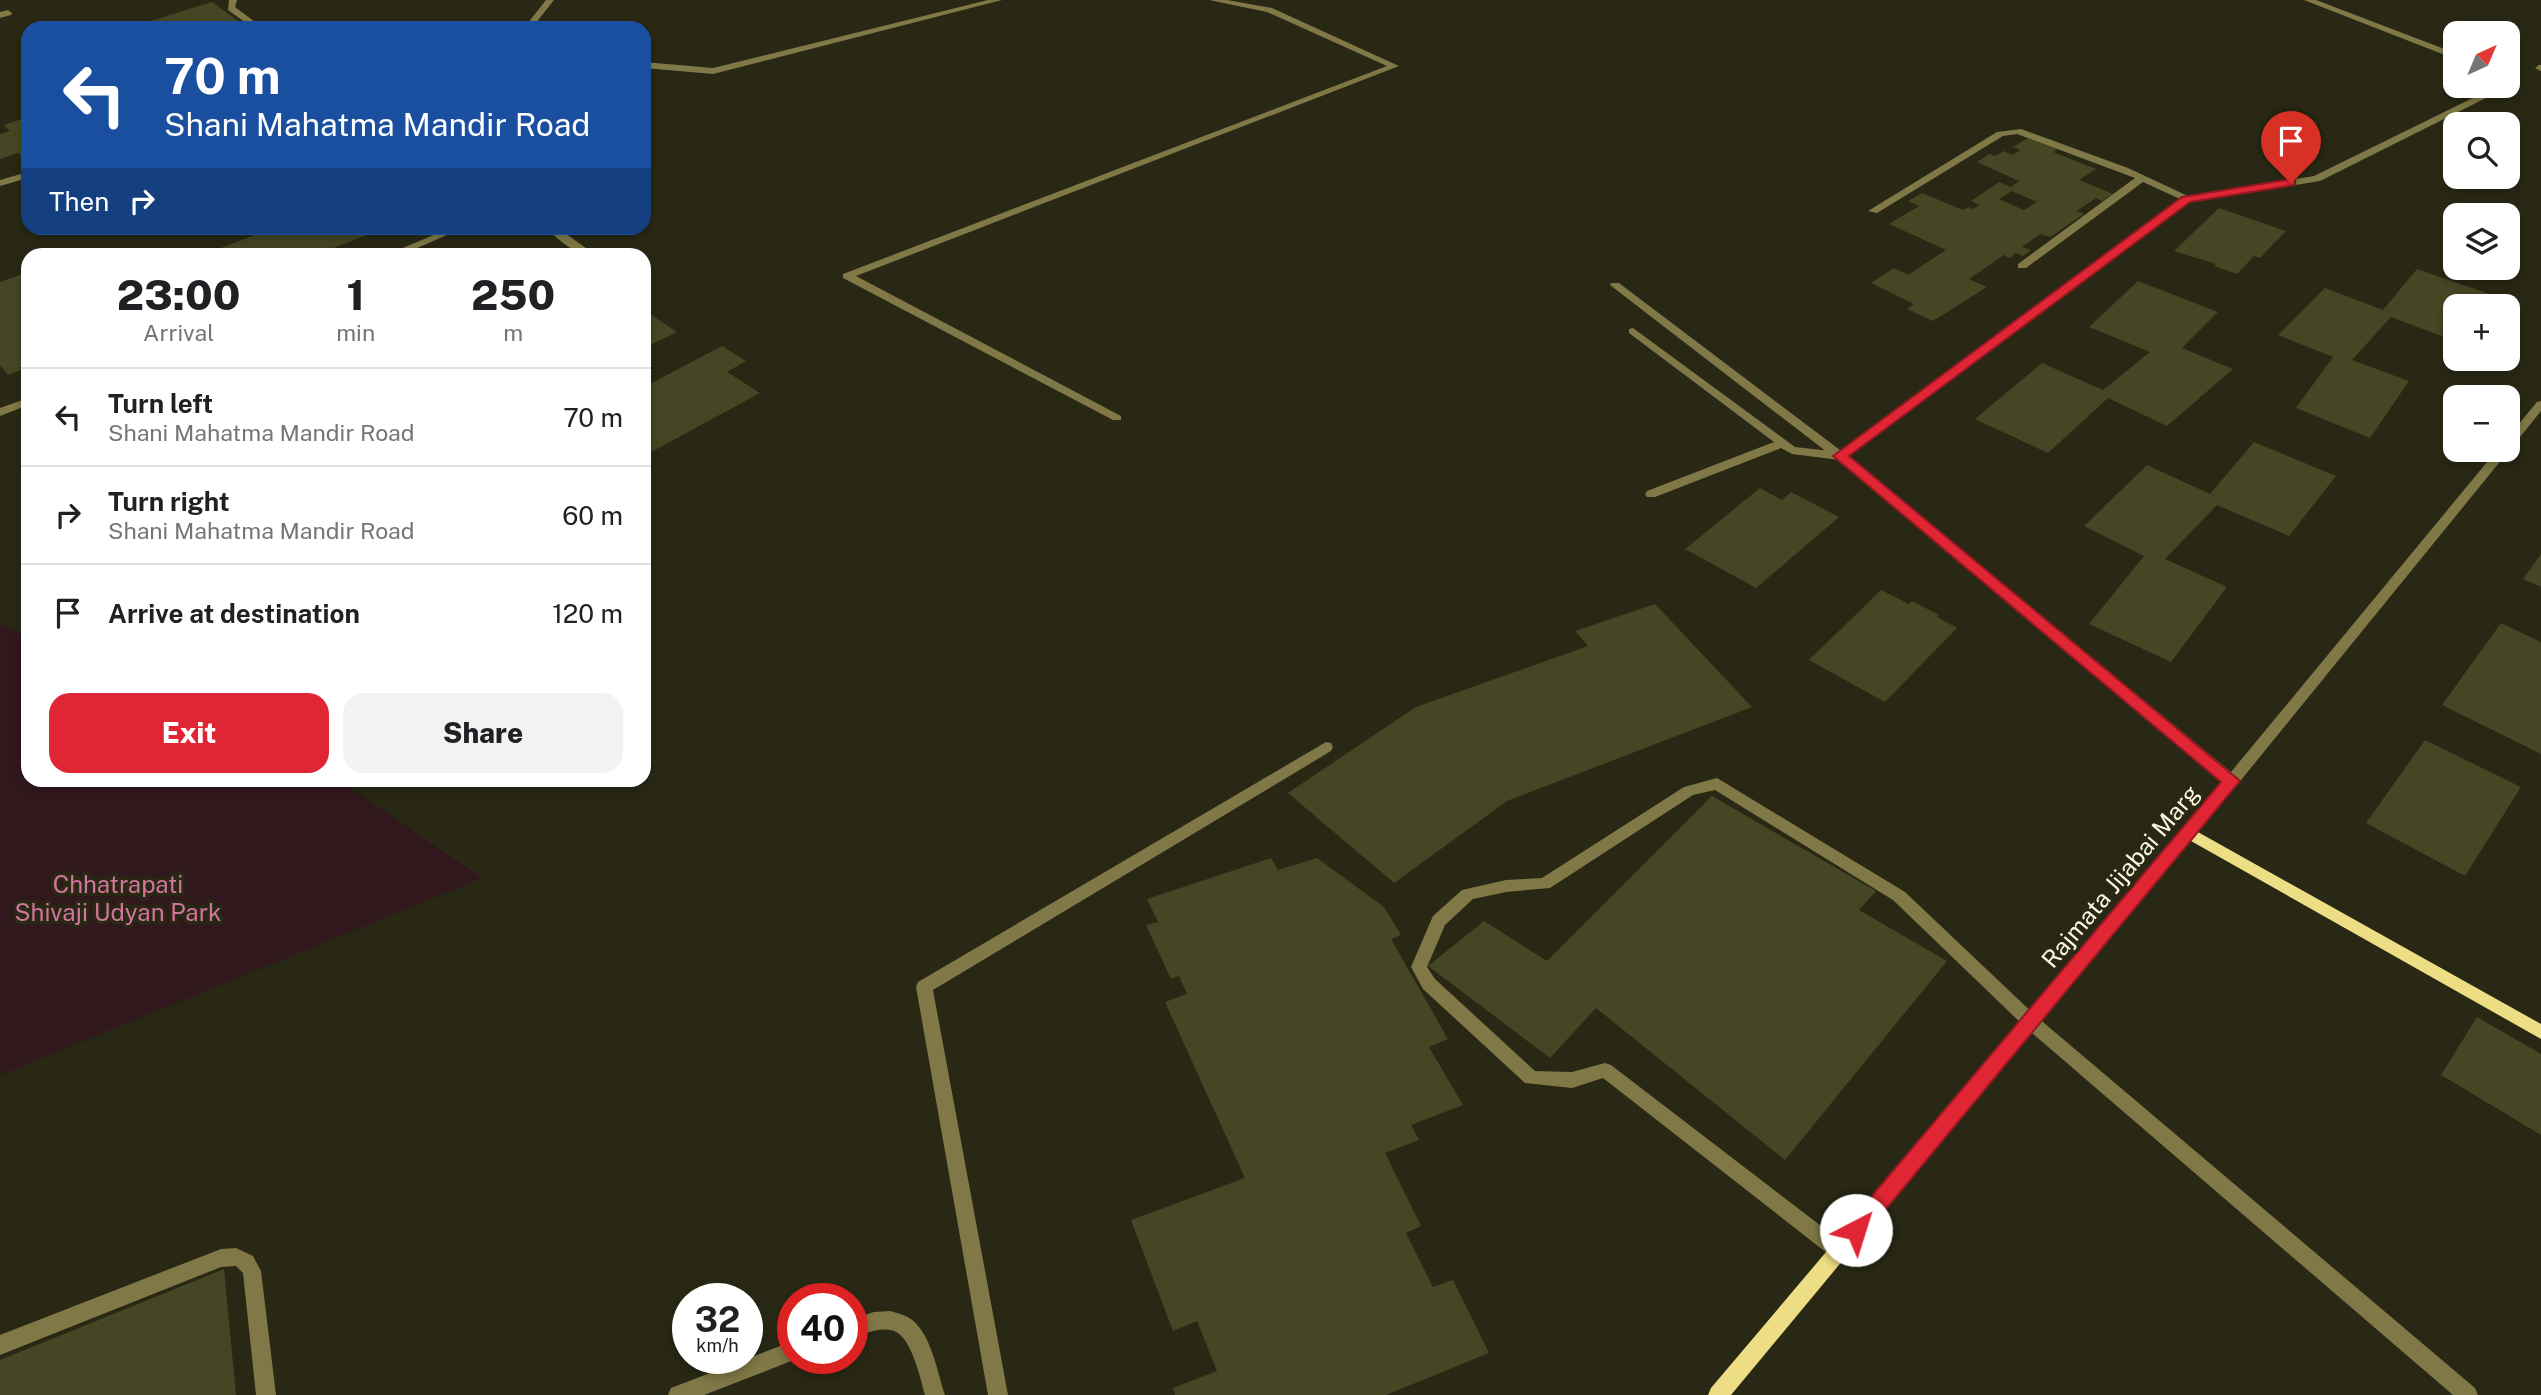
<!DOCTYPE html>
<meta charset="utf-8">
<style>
:root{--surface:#fff;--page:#f2f2f2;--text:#202124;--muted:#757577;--line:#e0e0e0;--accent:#e02634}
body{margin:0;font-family:"Public Sans",sans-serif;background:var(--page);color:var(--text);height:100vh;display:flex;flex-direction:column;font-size:26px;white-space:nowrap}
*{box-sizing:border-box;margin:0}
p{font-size:23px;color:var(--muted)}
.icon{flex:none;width:38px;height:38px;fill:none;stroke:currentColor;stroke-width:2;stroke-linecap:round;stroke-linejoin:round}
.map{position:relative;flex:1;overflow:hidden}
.sheet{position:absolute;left:21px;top:248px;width:630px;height:539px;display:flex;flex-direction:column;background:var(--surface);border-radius:21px;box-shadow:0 4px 10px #0003}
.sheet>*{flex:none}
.guide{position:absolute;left:21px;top:21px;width:630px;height:214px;border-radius:21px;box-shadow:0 4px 10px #0003;background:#1a4fa0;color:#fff;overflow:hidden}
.needle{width:46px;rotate:44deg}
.controls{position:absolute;left:2443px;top:21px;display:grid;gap:14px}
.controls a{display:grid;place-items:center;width:77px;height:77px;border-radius:14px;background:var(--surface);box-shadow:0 4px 10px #0003;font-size:35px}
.speed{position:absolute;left:672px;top:1283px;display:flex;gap:14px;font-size:35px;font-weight:700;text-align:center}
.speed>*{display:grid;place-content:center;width:91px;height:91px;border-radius:50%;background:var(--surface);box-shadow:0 4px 10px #0003;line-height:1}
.speed small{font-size:18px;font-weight:400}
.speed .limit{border:10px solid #d22;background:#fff;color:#111}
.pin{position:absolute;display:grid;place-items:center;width:60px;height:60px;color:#fff;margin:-72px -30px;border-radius:50% 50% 50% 0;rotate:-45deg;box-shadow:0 0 7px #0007}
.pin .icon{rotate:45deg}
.me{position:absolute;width:77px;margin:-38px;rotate:40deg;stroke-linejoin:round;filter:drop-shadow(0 0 5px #0008)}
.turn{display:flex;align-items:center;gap:24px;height:147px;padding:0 28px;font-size:32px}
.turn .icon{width:91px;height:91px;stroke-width:2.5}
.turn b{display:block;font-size:49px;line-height:60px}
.then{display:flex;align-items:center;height:66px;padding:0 28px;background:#0003;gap:14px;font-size:26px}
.eta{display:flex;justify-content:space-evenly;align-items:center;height:119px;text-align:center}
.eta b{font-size:42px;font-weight:800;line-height:49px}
.action{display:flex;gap:14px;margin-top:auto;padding:14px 28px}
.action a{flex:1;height:80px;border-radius:21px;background:var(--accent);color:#fff;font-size:28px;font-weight:800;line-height:80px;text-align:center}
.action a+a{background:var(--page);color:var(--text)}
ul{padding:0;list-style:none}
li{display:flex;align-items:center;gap:21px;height:98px;padding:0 28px;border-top:2px solid var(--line)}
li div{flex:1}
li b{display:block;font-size:26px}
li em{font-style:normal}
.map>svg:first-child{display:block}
.green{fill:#31181d}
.building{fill:#454623;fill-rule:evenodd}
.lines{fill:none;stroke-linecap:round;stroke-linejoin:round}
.lane{fill:#807846;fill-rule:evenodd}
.street{fill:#807846;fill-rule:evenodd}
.secondary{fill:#eddd84;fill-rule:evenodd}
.route{fill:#e02634;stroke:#921922;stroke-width:2}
.labels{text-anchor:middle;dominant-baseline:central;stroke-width:7;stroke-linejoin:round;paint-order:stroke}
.street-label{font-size:24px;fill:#fbf9df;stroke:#282814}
.park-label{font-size:24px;fill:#d2749c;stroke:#282814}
</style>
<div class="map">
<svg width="2541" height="1395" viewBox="0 0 2541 1395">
<rect width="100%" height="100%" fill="#282814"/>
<!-- green -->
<path class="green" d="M 0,625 L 28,637 L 28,780 L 340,781 L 482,878 L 0,1075 Z"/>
<!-- building -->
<path class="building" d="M 212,2 L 248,28 L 151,28 L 144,23 Z
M 28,117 L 28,154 L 22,156 L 18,153 L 0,159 L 0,134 L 10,131 L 4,125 Z
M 2028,138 L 2057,149 L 2053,152 L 2096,169 L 2079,180 L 2113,194 L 2102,201 L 2096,198 L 2077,211 L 2084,214 L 2050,237 L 2040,234 L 2022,247 L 2031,250 L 2023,256 L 2016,253 L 2010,258 L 2004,255 L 1969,279 L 1987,287 L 1933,321 L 1907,309 L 1914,304 L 1871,283 L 1894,268 L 1908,275 L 1946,250 L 1889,224 L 1919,206 L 1908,201 L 1922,193 L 1963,210 L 1968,207 L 1973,209 L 1980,205 L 1971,201 L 1999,182 L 2011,187 L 2019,181 L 1977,162 L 1989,154 L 1995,156 L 2004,151 L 2012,155 L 2020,150 L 2013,147 ZM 2012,191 L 2037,202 L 2024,210 L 1999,199 Z
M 2219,208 L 2286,231 L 2260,258 L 2254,256 L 2237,274 L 2214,266 L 2216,264 L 2174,251 Z
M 273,228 L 385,228 L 313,256 L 200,256 Z
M 2417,269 L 2492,295 L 2484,306 L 2455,306 L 2455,341 L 2391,317 L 2352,360 L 2409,381 L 2370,438 L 2296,408 L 2333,357 L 2278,335 L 2325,288 L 2383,310 Z
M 28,272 L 28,367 L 8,375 L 0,365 L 0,282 Z
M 2138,281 L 2218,312 L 2182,348 L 2233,369 L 2167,426 L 2108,398 L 2048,453 L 1975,419 L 2042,363 L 2103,390 L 2150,352 L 2089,327 Z
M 644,310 L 677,332 L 644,348 Z
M 722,346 L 746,361 L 727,372 L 760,393 L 644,456 L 644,387 Z
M 2254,442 L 2336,476 L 2289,536 L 2217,505 L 2165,559 L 2227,587 L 2171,662 L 2089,624 L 2144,556 L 2084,526 L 2147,465 L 2210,494 Z
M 1760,488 L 1782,500 L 1791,492 L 1839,517 L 1756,588 L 1685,549 Z
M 2541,554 L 2541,587 L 2523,579 Z
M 1881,590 L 1909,604 L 1912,601 L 1939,615 L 1937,617 L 1957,628 L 1885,702 L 1809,660 Z
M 1655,604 L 1752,707 L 1507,801 L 1394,883 L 1288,793 L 1416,707 L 1588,646 L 1575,631 Z
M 2501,623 L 2541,642 L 2541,754 L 2442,705 Z
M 2425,740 L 2521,787 L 2465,876 L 2366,823 Z
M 1712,796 L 1876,891 L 1859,910 L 1947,961 L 1785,1160 L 1596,1008 L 1550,1058 L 1428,966 L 1484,921 L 1547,961 Z
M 1271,858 L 1278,870 L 1317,858 L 1384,907 L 1401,935 L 1391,939 L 1448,1039 L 1429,1047 L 1463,1105 L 1411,1125 L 1419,1140 L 1385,1153 L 1421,1226 L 1406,1233 L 1433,1287 L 1453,1280 L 1489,1353 L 1386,1395 L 1175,1395 L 1173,1388 L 1217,1371 L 1197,1321 L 1173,1331 L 1131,1220 L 1245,1178 L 1165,1002 L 1187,994 L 1179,976 L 1171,979 L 1146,925 L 1158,922 L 1147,899 Z
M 2477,1017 L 2541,1054 L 2541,1135 L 2441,1075 Z
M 224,1269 L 236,1395 L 0,1395 L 0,1360 Z"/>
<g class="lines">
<!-- lane -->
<path class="lane" d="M 1633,328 L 1795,447 L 1840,452 L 1846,456 L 1840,460 L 1792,454 L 1781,448 L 1655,497 L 1647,497 L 1645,494 L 1647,491 L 1774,442 L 1629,333 L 1629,329 Z"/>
<!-- street -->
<path class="street" d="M 229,0 L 237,0 L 235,7 L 263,28 L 253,28 L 228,10 Z
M 546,0 L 554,0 L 532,28 L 524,28 Z
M 988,0 L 1002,0 L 713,74 L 644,68 L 644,62 L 713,68 Z
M 1209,0 L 1227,0 L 1272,8 L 1399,66 L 856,276 L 1121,416 L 1121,420 L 1113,420 L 843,278 L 843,274 L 1387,66 L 1267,12 Z
M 2304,0 L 2316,0 L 2455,53 L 2455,59 Z
M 8,10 L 12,13 L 11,15 L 0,18 L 0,12 Z
M 2539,65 L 2541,65 L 2541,71 L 2535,68 Z
M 2508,73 L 2520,79 L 2516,82 L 2508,79 Z
M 2491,89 L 2496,92 L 2494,94 L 2320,181 L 2190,202 L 1848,456 L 2231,772 L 2497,450 L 2508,448 L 2507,453 L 2237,785 L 2194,837 L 2184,837 L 2181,833 L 2184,829 L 2223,782 L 1836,459 L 1610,285 L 1611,283 L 1619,283 L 1840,450 L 2180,199 L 2143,182 L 2026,268 L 2018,268 L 2018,264 L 2135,178 L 2017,134 L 2003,136 L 1877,213 L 1868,211 L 1997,132 L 2021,129 L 2128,168 L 2188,196 L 2314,176 Z
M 28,172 L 28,178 L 0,186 L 0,180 Z
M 450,228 L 463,228 L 399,256 L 384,256 Z
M 547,228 L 558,228 L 597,256 C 577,256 560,242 547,228 Z
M 28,398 L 28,405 L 0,416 L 0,408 Z
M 2541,401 L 2541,411 L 2512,447 L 2508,448 L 2508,437 L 2537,402 Z
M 1326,742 L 1331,743 L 1333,747 L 1331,751 L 933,990 L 1008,1395 L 988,1395 L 916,987 L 918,982 Z
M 1717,778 L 1905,892 L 2037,1017 L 2475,1388 L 2478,1395 L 2453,1395 L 2025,1027 L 1893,900 L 1715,790 L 1693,795 L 1550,888 L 1506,892 L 1473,899 L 1445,925 L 1427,967 L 1435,979 L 1535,1071 L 1572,1072 L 1605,1063 L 1611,1065 L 1846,1245 L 1848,1251 L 1846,1257 L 1839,1260 L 1832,1257 L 1603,1078 L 1572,1088 L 1525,1083 L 1423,989 L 1411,967 L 1433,916 L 1462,890 L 1506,880 L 1542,878 L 1684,787 Z
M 236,1248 L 253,1256 L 261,1271 L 276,1395 L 256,1395 L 243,1273 L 236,1266 L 221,1267 L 0,1355 L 0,1335 L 221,1249 Z
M 890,1311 C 897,1313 905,1315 911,1319 C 932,1335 937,1372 945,1395 L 925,1395 C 920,1378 911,1332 890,1330 C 877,1328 864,1334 852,1337 L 852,1319 L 874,1312 Z
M 793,1341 L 793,1358 L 799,1358 L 704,1395 L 668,1395 L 671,1388 Z"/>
<!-- secondary -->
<path class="secondary" d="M 2189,827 L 2541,1024 L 2541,1039 L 2191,841 L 1731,1395 L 1708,1395 L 1711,1388 L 2184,829 Z"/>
</g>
<!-- route -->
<path class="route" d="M 2291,179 L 2295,180 L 2295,185 L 2190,202 L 1849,456 L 2240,781 L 1863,1237 L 1856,1240 L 1849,1237 L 1846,1230 L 1849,1223 L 2221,782 L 1833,456 L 2182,197 Z"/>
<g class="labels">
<!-- street labels -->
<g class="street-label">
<text transform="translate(2120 876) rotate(-50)">Rajmata Jijabai Marg</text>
</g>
<!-- park labels -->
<g class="park-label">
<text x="118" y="884">Chhatrapati<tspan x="118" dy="28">Shivaji Udyan Park</tspan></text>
</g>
</g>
</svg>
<div class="controls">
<a><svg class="needle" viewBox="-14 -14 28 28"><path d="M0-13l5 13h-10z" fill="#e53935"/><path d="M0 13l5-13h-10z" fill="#757577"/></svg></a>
<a><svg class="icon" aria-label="search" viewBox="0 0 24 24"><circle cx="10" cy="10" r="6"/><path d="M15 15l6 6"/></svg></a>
<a><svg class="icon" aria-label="layers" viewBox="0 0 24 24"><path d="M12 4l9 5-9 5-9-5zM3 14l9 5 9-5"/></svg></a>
<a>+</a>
<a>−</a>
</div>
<div class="speed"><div>32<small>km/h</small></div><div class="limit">40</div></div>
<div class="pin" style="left:2291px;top:183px;background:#d93025"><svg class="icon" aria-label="arrive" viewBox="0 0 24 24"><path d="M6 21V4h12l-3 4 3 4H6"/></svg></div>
<svg class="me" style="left:1856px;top:1230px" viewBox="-20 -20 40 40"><circle r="19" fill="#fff"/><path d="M0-13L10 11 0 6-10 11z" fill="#e02634"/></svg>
<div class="guide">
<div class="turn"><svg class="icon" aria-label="left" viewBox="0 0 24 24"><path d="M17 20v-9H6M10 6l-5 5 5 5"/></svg><div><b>70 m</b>Shani Mahatma Mandir Road</div></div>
<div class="then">Then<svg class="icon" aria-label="right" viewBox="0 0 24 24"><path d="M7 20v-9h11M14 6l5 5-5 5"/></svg></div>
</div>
<section class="sheet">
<div class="eta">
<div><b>23:00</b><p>Arrival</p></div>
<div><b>1</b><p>min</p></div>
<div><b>250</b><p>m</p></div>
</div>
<ul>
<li><svg class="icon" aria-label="left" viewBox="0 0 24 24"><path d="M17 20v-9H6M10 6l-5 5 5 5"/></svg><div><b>Turn left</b><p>Shani Mahatma Mandir Road</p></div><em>70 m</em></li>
<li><svg class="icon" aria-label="right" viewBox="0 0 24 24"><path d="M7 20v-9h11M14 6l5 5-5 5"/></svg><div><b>Turn right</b><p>Shani Mahatma Mandir Road</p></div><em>60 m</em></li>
<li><svg class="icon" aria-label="arrive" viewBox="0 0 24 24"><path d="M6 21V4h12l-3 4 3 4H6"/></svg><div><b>Arrive at destination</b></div><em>120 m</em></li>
</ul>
<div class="action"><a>Exit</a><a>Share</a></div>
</section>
</div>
